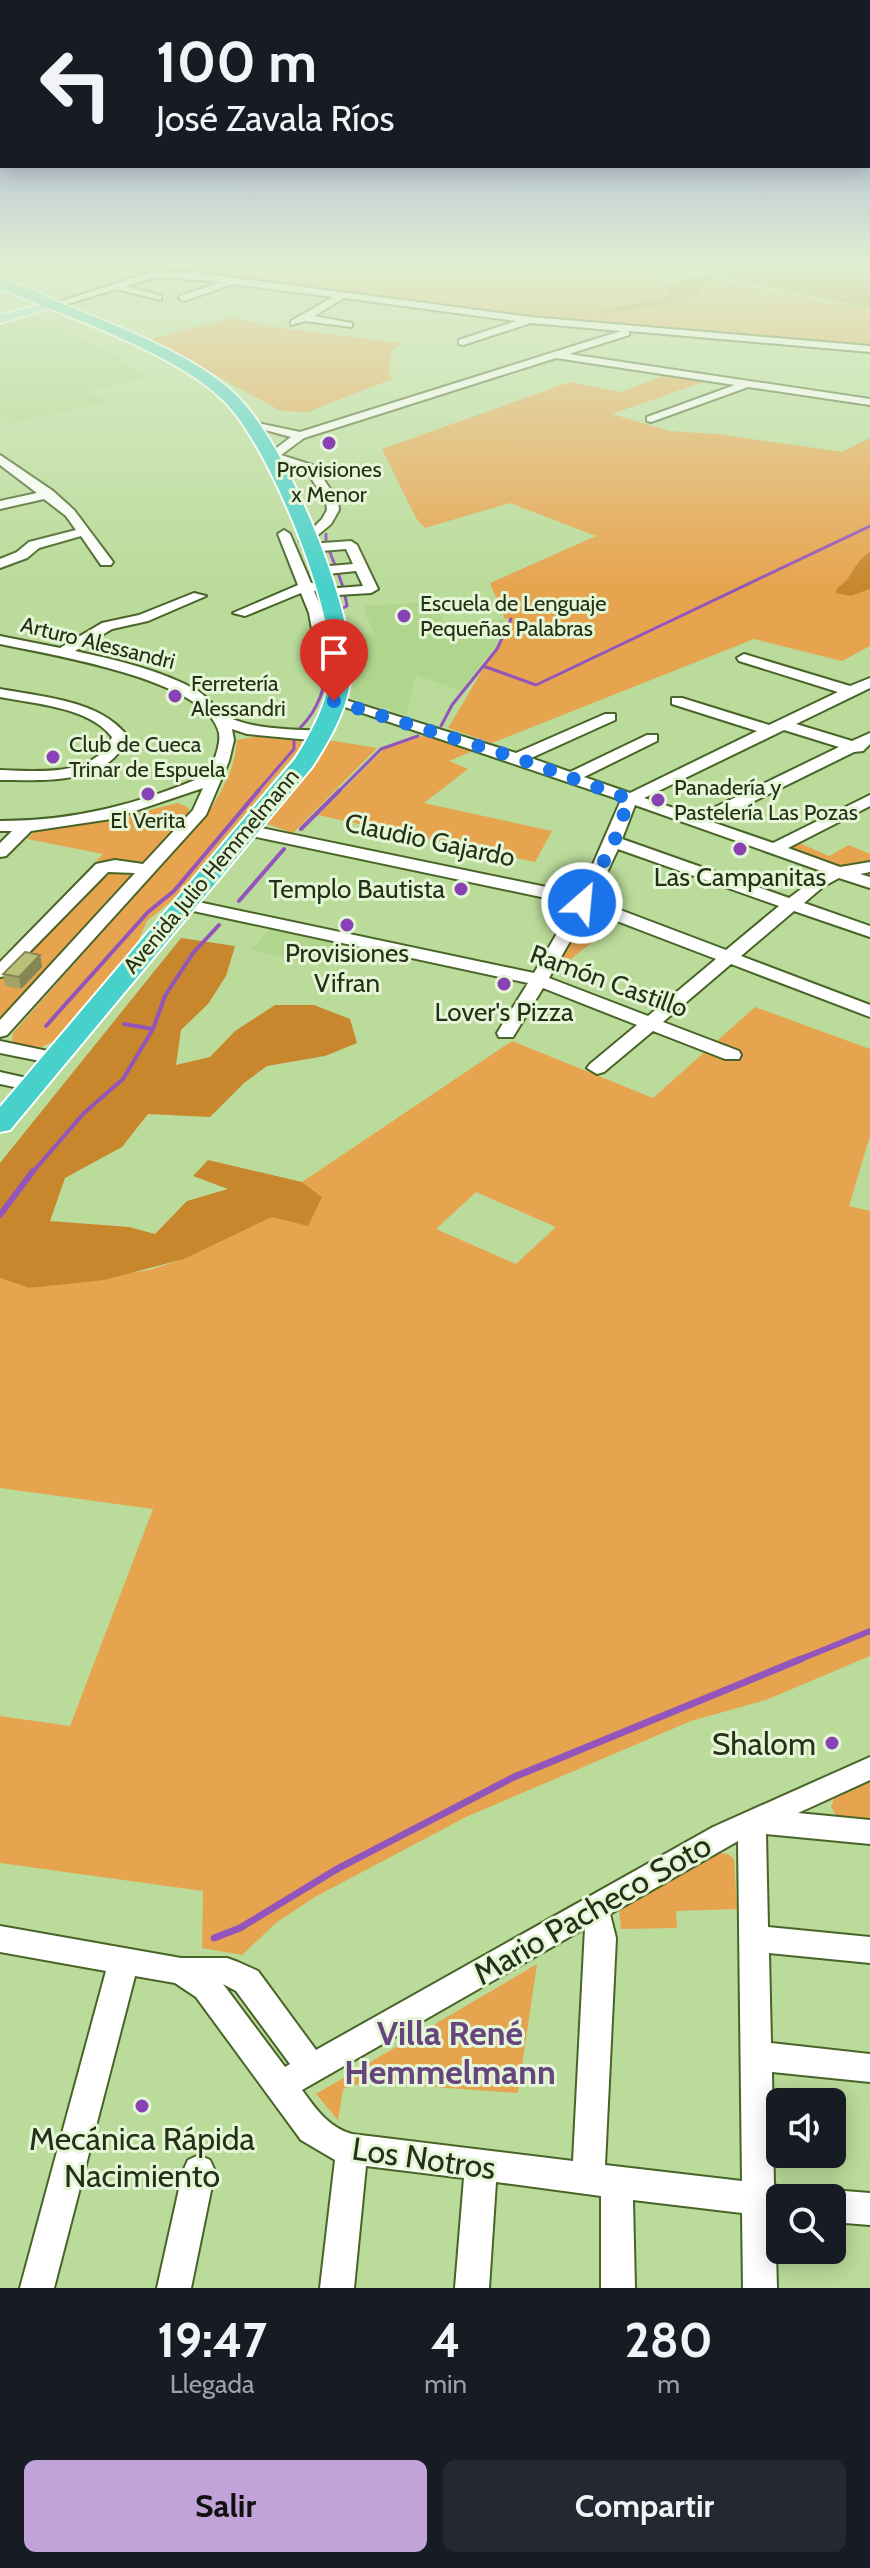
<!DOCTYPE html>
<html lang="es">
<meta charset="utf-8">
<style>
:root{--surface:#171b24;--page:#242831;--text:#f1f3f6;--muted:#9ea1a6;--accent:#c2a3d9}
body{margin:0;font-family:Cabin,sans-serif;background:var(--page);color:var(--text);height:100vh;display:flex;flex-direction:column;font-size:30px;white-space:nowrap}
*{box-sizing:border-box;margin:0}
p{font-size:26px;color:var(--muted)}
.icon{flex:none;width:44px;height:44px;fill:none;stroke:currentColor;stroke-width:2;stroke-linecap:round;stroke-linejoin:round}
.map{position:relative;height:2288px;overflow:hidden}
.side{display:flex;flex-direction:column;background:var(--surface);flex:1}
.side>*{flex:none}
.banner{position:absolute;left:0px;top:0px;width:870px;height:168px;box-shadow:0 4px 20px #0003;background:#171b24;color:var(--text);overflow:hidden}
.controls{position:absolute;left:766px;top:2088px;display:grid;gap:16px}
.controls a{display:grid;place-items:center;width:80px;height:80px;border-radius:12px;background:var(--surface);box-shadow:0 4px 20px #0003;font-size:40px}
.pin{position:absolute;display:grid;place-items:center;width:68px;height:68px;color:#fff;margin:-82px -34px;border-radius:50% 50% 50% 0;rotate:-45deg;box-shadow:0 0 8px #0007}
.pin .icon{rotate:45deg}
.me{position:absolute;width:88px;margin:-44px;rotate:27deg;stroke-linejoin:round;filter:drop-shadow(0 0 6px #0008)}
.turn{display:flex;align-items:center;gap:28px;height:168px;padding:0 24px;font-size:36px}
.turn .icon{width:104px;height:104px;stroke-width:2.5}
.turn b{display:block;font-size:56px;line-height:68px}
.eta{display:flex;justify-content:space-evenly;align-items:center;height:136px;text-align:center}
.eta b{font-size:48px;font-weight:700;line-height:56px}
.button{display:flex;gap:16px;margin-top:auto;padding:16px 24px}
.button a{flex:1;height:92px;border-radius:12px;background:var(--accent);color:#111;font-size:32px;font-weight:700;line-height:92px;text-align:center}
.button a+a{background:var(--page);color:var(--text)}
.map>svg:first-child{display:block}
.built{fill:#b0d58c}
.green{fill:#e7a44f;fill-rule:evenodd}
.forest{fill:#c9872d}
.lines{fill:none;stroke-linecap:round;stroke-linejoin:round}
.stream-far3{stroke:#9355bb;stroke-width:3}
.stream-far2{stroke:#9355bb;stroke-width:4}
.stream-far1{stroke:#9355bb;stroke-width:6}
.stream{stroke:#9355bb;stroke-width:7}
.minor-casing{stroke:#486427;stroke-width:4}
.major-casing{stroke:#fff;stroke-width:4}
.highway-casing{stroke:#fff;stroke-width:4}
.minor{fill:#fff;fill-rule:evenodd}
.major{fill:#91e3df;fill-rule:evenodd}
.highway{fill:#48d1ca;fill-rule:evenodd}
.wall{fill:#a2a466}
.shaded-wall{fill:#848653}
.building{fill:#bcbf77;stroke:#848653;stroke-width:2}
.route{stroke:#1a73e8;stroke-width:14;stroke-dasharray:0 25.2}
.poi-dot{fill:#8942b5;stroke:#e4f6d5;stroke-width:3}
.labels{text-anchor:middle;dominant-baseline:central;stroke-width:6;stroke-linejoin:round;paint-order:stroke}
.far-poi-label{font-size:22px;fill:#243017;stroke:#e4f6d5;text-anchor:start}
.far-street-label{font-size:22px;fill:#243017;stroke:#e4f6d5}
.street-label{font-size:26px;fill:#243017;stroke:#e4f6d5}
.poi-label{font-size:26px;fill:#243017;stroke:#e4f6d5}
.near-poi-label{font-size:32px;fill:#243017;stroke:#e4f6d5;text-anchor:end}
.near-street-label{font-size:32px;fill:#243017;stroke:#e4f6d5}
.near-neighbourhood-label{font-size:34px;font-weight:bold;fill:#66447e;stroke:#e4f6d5}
</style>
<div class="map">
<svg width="870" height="2288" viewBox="0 0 870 2288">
<rect width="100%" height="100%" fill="#badb9a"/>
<!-- built -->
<path class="built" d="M 35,317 L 122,358 L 118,362 L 147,377 L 88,392 L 110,402 L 13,423 L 0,413 L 0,324 Z
M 434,602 L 445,626 L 505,619 L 496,644 L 461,691 L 416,675 L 406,715 L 352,698 L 359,664 L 354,637 L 374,634 L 363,606 Z
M 270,929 L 341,944 L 325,967 L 251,950 Z"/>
<!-- green -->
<path class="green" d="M 173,265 L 635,265 L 661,270 L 670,284 L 668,294 L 650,302 L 601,311 L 609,314 L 667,305 L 700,294 L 702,285 L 715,280 L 870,309 L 870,345 L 498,314 L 288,284 L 164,270 Z
M 231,318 L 287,329 L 402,343 L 392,350 L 389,371 L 392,379 L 308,412 L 281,411 L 175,353 L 143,341 Z
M 666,375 L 706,381 L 612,414 L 669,431 L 716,434 L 842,452 L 870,438 L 870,552 C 854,560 853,579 837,588 L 851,596 L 870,589 L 870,646 L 842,661 L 754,639 L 492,743 L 448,728 L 513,619 L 505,619 L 490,583 L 596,536 L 510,503 L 425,528 L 416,518 L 382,449 L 570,382 L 621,392 Z
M 429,734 L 475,750 L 449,761 L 468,769 L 424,803 L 552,831 L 535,862 L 318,815 L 384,749 Z
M 258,736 L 301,741 L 301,747 L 174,899 L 147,921 L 137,944 L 53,1042 L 41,1047 L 16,1045 L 12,1040 L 13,1033 L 210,810 C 224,787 235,768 237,740 Z
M 328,740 L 377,748 L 293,833 L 267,824 L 268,820 L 317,761 Z
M 178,803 L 189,808 L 188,814 L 0,1018 L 0,962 L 103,854 L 27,839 L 34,832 L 101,822 Z
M 795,841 L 829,856 L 849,845 L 870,854 L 870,863 L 842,866 L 789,847 Z
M 587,910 L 618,922 L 549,976 Z
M 755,1007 L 870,1049 L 870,1136 L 849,1206 L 870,1211 L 870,1656 L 766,1700 L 691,1721 L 466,1817 L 315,1897 L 277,1922 L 242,1955 L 202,1948 L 203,1891 L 0,1863 L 0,1716 L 70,1726 L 153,1509 L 0,1488 L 0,1278 L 29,1288 L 149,1270 L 184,1259 L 272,1217 L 322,1197 L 302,1182 L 512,1041 L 653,1098 ZM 476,1192 L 556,1227 L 516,1264 L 436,1229 Z
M 870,1782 L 870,1822 L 836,1815 L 831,1807 L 834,1798 Z
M 719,1853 L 728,1854 L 734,1859 L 737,1909 L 676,1911 L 677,1928 L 621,1929 L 619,1909 Z
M 537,1964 L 518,2093 L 365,2082 L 343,2089 L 338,2120 L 316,2094 Z"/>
<!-- forest -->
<path class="forest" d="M 744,265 L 870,265 L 870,308 L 723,278 L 728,270 Z
M 709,273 L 718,278 L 702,285 L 701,293 L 697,295 L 667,305 L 602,314 L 601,311 L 660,298 L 668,294 L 670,284 Z
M 870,552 L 870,589 L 851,596 L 836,593 L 837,588 C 853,579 854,560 870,552 Z
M 181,938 L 235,946 L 226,976 L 208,1004 L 181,1030 L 176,1065 L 210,1057 L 235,1031 L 275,1005 L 314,1005 L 350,1019 L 357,1043 L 325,1056 L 267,1066 L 244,1083 L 210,1117 L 148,1114 L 122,1147 L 65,1178 L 50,1221 L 129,1227 L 155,1234 L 187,1201 L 228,1189 L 193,1176 L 208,1160 L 302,1182 L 322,1197 L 308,1226 L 272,1217 L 184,1259 L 104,1280 L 29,1288 L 0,1278 L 0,1163 Z"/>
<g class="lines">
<!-- stream-far3 -->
<path class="stream-far3" d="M 117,265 L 120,266
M 326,534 L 326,543
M 329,550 L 335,565
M 338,573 L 343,587
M 341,609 L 347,606 L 345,595
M 483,666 L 536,685 L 870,526
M 441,726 L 452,705 L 497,649 L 511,619
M 300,728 C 321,707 328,681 327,652
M 257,792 L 294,749 L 294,740
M 338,792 L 381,749 L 418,736"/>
<!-- stream-far2 -->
<path class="stream-far2" d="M 301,829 L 340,790
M 239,901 L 284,849
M 124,1024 L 153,1029
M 46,1026 L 148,912 L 174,891 L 259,790
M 32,1173 L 84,1113 L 123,1079 L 153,1029 L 165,996 L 193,953 L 219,925"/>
<!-- stream-far1 -->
<path class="stream-far1" d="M 0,1215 L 33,1171
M 796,1661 L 870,1631"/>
<!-- stream -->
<path class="stream" d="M 214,1938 L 240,1928 L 337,1869 L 514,1777 L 801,1659"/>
<defs>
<path id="minor" d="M 155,271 L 197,273 L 531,317 L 870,346 L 870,352 L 629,331 L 629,335 L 569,354 L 870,399 L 870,405 L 748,387 L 651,422 L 647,421 L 647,417 L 735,385 L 556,358 L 304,438 L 281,455 L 315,466 L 338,501 L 339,510 L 331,524 L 306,545 L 300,541 L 322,519 L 327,510 L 326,501 L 307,472 L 266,456 L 291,437 L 243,424 L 243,420 L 300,432 L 621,331 L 531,323 L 463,345 L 459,344 L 459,340 L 516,321 L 344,298 L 314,316 L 352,323 L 352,327 L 305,321 L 291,325 L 291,321 L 333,297 L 233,284 L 184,301 L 179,298 L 180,296 L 222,282 L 156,277 L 126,286 L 161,296 L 161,300 L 116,289 L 51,309 L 46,306 Z
M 0,455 L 53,491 L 74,510 L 113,562 L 111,565 L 101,565 L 81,536 L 39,548 L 27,558 L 0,568 L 0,559 L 17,552 L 29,542 L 76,530 L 66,516 L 44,499 L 0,509 L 0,501 L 37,493 L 0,465 Z
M 284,530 L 290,534 L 311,583 L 319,582 L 326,586 L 314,591 L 323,613 L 331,656 L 329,659 L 324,660 L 317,656 L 309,613 L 301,593 L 245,616 L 233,613 L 298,585 L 278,534 Z
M 351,541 L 357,545 L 378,589 L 371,593 L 321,596 L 321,590 L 326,589 L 363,586 L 356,571 L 318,575 L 311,571 L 318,567 L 353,564 L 346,549 L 309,552 L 303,548 L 309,544 Z
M 194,593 L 206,596 L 148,621 L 112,629 L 75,651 C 116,660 161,670 198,691 C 209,698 219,714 230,718 C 258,730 291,729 321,731 L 329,736 L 321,741 L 247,734 L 232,729 L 234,740 L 229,761 L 206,815 L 7,1035 L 0,1037 L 0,1020 L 135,873 L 108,872 L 6,976 L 0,977 L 0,962 L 96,864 L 115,860 L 143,864 L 193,810 L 203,788 L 111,819 L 31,831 L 6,856 L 0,857 L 0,843 L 12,831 L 0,831 L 0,821 C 75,821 140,804 209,774 C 213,762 221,746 219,733 C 208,679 46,654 0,644 L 0,636 L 60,648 L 102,623 L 139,615 Z
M 744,654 L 850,686 L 870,678 L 870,688 L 796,724 L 852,741 L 870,733 L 870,744 L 863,751 L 854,752 L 712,822 L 773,843 L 870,795 L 870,806 L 788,848 L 840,867 L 870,862 L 870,872 L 860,874 L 870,877 L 870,888 L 839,878 L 824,886 L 804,903 L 870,926 L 870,937 L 794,911 L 741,956 L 870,1005 L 870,1017 L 731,964 L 663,1022 L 739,1051 L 741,1055 L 739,1059 L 725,1059 L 653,1031 L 604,1072 L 597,1074 L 587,1068 L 590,1064 L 637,1025 L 543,988 L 513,1037 L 499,1037 L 497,1033 L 528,983 L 184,909 L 175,904 L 184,899 L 534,973 L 574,904 L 247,835 L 239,830 L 247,825 L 580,894 L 621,800 L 327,701 L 329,698 L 339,698 L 516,753 L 605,714 L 615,714 L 615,720 L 531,758 L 570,772 L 647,735 L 657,735 L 657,741 L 584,777 L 630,793 L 757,731 L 672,704 L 672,698 L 682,698 L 769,725 L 838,692 L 739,661 L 737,658 ZM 784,730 L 839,747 L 697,816 L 644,798 ZM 635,805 L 824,872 L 789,898 L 622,839 ZM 618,849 L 779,906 L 726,950 L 594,900 ZM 588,910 L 716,959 L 648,1016 L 549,978 Z
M 0,689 C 42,697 101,700 128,737 C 108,786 44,780 0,780 L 0,770 C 36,771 96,778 112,737 C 89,707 35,704 0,697 Z
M 0,1041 L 62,1054 L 64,1058 L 55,1064 L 0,1053 Z
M 0,1072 L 40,1081 L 43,1085 L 33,1091 L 0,1084 Z
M 870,1757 L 870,1780 L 798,1813 L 870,1820 L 870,1844 L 766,1834 L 768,1927 L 870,1937 L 870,1963 L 769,1953 L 771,2043 L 870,2054 L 870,2082 L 772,2072 L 774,2185 L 792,2191 L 795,2198 L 780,2198 L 780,2218 L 775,2217 L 777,2288 L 743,2288 L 742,2213 L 633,2200 L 635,2288 L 601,2288 L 601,2196 L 496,2182 L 489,2288 L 455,2288 L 464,2178 L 366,2166 L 354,2288 L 320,2288 L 335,2160 L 301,2140 L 196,1997 L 175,1983 L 135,1976 L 54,2288 L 20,2288 L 106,1971 L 0,1952 L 0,1926 L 181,1958 L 227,1958 L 238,1962 L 258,1971 L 316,2050 L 713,1827 ZM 738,1841 L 742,2181 L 605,2165 L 616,1938 L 610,1914 ZM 585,1928 L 573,2161 L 352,2134 C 328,2127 316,2109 302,2090 ZM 223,1984 L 236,1991 L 290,2064 L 285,2067 Z
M 199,2155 L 210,2160 L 215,2171 L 191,2288 L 157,2288 L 183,2171 L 188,2160 Z
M 832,2190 L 870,2193 L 870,2225 L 832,2222 L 832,2198 L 819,2198 Z"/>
<path id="major" d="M 47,303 L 57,306 L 0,323 L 0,315 Z"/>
<path id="highway" d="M 0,279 C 23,285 46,297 68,306 C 120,328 193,354 235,394 C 285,442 349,596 351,666 C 352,701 331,738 312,767 L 10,1130 L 0,1132 L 0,1107 L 295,759 C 312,732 329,701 331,669 C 334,606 269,444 223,400 C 174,352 65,316 0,288 Z"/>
</defs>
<!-- minor casing -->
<use href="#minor" class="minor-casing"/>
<!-- major casing -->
<use href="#major" class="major-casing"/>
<!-- highway casing -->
<use href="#highway" class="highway-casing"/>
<!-- minor -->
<use href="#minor" class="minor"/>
<!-- major -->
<use href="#major" class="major"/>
<!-- highway -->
<use href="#highway" class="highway"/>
</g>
<!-- wall -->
<path class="wall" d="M 40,955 L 42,967 L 21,989 L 5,986 L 3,974 Z"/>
<!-- shaded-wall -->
<path class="shaded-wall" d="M 40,955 L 42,967 L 21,989 L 19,977 Z"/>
<!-- building -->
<path class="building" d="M 25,952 L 40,955 L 19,977 L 3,974 Z"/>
<!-- sky -->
<linearGradient id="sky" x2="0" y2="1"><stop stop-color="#868ed6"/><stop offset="0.45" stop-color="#e0efd2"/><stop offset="1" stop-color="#e0efd2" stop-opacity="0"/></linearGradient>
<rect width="870" height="586" fill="url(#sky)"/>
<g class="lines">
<!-- route -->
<path class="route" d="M 334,701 L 517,758 L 629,799 L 614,842 L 582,903"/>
</g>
<!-- markers -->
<g class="poi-dot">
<circle cx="329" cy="443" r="8"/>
<circle cx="404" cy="616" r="8"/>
<circle cx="175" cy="696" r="8"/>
<circle cx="53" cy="757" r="8"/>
<circle cx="148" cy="794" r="8"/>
<circle cx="658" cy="800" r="8"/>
<circle cx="740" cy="849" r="8"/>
<circle cx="461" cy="889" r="8"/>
<circle cx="347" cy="925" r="8"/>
<circle cx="504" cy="984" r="8"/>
<circle cx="832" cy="1743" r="8"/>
<circle cx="142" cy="2106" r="8"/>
</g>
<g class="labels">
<!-- far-poi labels -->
<g class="far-poi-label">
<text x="329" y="469" text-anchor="middle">Provisiones<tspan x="329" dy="25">x Menor</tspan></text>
<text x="420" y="603">Escuela de Lenguaje<tspan x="420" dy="25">Pequeñas Palabras</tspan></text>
<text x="191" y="683">Ferretería<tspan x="191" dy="25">Alessandri</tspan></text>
<text x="69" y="744">Club de Cueca<tspan x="69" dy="25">Trinar de Espuela</tspan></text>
<text x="674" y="787">Panadería y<tspan x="674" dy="25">Pastelería Las Pozas</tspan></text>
<text x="148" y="820" text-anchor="middle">El Verita</text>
</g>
<!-- far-street labels -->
<g class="far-street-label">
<text transform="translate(98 643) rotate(14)">Arturo Alessandri</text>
<text transform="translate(211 871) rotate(-50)">Avenida Julio Hemmelmann</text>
</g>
<!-- street labels -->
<g class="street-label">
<text transform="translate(430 840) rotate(12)">Claudio Gajardo</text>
<text transform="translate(609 981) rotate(20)">Ramón Castillo</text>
</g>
<!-- poi labels -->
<g class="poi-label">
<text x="740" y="877">Las Campanitas</text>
<text x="445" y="889" text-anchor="end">Templo Bautista</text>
<text x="347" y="953">Provisiones<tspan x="347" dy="30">Vifran</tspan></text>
<text x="504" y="1012">Lover's Pizza</text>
</g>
<!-- near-poi labels -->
<g class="near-poi-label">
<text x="816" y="1743">Shalom</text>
<text x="142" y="2138" text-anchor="middle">Mecánica Rápida<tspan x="142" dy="37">Nacimiento</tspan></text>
</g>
<!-- near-street labels -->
<g class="near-street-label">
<text transform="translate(592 1909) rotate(-30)">Mario Pacheco Soto</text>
<text transform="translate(424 2158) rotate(8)">Los Notros</text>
</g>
<!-- near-neighbourhood labels -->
<g class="near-neighbourhood-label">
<text x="450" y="2033">Villa René<tspan x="450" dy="39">Hemmelmann</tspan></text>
</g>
</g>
</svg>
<div class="controls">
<a><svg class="icon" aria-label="sound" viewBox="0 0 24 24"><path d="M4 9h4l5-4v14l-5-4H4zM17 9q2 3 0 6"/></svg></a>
<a><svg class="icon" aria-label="search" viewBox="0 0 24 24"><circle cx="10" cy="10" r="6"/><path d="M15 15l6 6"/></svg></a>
</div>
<div class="pin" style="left:334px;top:701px;background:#d93025"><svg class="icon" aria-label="arrive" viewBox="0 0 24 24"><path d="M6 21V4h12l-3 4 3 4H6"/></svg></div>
<svg class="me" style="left:582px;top:903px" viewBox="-20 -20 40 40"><circle r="17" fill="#1a73e8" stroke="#fff" stroke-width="3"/><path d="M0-11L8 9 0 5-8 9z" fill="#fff"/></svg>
<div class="banner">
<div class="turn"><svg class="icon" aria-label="left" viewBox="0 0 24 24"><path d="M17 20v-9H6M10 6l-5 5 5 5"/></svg><div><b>100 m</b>José Zavala Ríos</div></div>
</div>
</div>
<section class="side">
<div class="eta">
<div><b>19:47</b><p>Llegada</p></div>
<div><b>4</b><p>min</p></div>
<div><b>280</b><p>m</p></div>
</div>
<div class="button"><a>Salir</a><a>Compartir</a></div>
</section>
